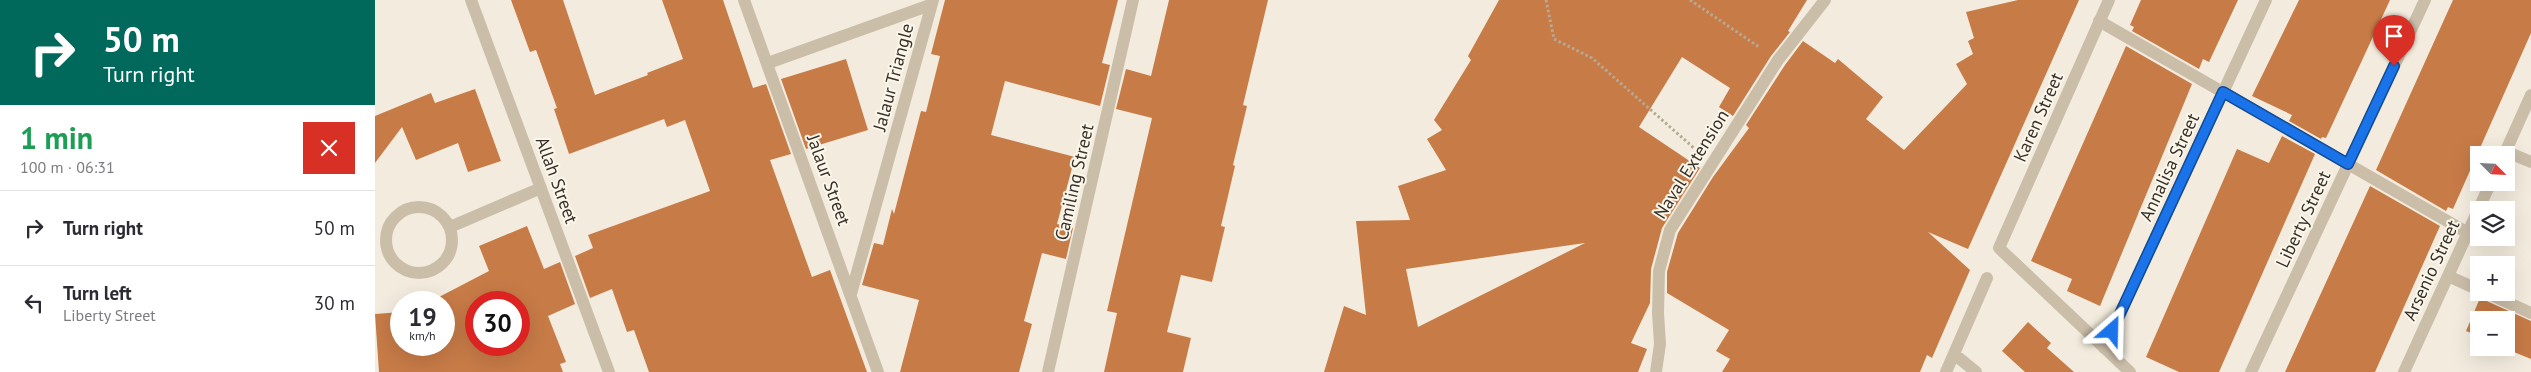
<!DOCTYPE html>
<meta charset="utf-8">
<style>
:root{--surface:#fff;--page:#f7f7f7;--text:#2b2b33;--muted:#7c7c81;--line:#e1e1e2}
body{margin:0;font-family:"PT Sans",sans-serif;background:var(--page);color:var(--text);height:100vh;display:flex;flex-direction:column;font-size:19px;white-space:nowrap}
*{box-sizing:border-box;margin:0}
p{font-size:16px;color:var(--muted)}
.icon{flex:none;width:28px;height:28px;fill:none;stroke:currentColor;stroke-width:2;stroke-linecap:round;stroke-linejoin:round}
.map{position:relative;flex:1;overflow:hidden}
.details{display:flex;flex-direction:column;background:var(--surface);width:375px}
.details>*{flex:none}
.top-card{background:#00695c;color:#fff;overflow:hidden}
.needle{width:32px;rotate:114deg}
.controls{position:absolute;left:2095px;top:146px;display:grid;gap:10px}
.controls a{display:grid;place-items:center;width:45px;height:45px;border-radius:0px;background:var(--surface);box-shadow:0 5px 20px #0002;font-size:25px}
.speed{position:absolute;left:15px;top:291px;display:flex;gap:10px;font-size:25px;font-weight:700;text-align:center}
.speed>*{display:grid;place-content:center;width:65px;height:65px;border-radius:50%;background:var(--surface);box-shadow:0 5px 20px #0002;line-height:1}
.speed small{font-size:12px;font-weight:400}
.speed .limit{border:8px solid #d22;background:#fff;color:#111}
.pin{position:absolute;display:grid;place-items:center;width:42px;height:42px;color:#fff;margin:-51px -21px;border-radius:50% 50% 50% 0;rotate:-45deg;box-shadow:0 0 5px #0007}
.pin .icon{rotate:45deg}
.me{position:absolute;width:55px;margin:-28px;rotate:25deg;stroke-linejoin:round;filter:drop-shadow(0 0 4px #0008)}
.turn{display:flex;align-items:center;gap:18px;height:105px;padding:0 20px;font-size:22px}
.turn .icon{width:65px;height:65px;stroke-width:2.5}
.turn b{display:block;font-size:35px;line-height:42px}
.round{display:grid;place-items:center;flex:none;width:52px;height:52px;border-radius:0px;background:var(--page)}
.head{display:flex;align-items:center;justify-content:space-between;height:85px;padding:0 20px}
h1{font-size:30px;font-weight:600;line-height:38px;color:#1e9e55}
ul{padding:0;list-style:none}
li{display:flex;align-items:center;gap:15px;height:75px;padding:0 20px;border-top:1px solid var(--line)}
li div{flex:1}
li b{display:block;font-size:19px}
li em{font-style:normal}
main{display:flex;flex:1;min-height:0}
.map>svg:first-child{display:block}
.building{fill:#c77b47;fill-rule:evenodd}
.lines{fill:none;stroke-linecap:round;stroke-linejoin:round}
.path{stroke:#b7a993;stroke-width:3;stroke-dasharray:2.5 2.5;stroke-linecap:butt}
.lane{stroke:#cbbea9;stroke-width:12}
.street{stroke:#cbbea9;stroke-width:12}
.route-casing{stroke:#114b97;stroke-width:12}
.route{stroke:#1a73e8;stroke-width:9}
.labels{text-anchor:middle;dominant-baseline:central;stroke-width:4;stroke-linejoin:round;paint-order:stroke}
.street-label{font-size:18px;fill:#383029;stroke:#faf6ea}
</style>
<main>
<section class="details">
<div class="top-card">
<div class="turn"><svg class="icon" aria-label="right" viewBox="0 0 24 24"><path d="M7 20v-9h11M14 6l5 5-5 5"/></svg><div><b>50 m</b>Turn right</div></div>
</div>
<div class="head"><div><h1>1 min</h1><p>100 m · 06:31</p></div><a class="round" style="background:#d93025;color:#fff"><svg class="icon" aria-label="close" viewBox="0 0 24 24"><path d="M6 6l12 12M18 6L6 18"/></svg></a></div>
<ul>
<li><svg class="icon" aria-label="right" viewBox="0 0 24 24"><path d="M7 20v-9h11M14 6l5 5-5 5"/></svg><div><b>Turn right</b></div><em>50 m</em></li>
<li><svg class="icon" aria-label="left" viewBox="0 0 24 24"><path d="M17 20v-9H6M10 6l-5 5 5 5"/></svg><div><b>Turn left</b><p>Liberty Street</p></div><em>30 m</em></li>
</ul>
</section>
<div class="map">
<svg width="2156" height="372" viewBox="0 0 2156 372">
<rect width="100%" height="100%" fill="#f3ecde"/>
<!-- building -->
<path class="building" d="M 136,0 L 188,0 L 220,95 L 273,75 L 272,73 L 308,59 L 287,0 L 348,0 L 378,88 L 391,84 L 416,154 L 395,160 L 437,277 L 455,270 L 492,372 L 274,372 L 259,330 L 252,332 L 237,289 L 215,298 L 200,256 L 218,248 L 213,235 L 335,191 L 310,120 L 292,127 L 289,119 L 194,154 L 179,109 L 182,108 L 161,50 L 155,52 Z
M 570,0 L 743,0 L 727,63 L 735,65 L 725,106 L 630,81 L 616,135 L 700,157 L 682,224 L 698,228 L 691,259 L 667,253 L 649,321 L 657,324 L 644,372 L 525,372 L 544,300 L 487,285 L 499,243 L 508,245 L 517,209 L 519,214 L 546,111 L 551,112 L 565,56 L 556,54 Z
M 794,0 L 893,0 L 868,105 L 872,106 L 858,165 L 860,166 L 846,226 L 850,227 L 837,282 L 806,275 L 792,332 L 816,338 L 808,372 L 729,372 L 742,313 L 732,311 L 777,118 L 741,109 L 751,69 L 776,76 Z
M 1124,0 L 1432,0 L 1413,31 L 1415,32 L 1396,56 L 1358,116 L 1344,107 L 1355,88 L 1307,57 L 1264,127 L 1325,168 L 1287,228 L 1276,269 L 1275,303 L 1256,343 L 1272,349 L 1263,372 L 949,372 L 969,306 L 991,315 L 981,221 L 1035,220 L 1023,186 L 1071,170 L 1052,139 L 1067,130 L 1059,120 L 1096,60 L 1093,56 ZM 1210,243 L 1043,327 L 1031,269 Z
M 1643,0 L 1704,0 L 1593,249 L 1553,232 L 1595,270 L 1557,358 L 1552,355 L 1545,372 L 1347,372 L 1355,359 L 1341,351 L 1354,330 L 1292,293 L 1292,272 L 1303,233 L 1338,177 L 1374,128 L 1371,125 L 1410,65 L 1428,41 L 1460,63 L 1463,59 L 1508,97 L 1491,119 L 1529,150 L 1592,84 L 1581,64 L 1598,54 L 1593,41 L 1599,38 L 1591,12 Z
M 1766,0 L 1863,0 L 1834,62 L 1828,59 L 1824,69 L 1757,31 L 1759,27 L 1755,25 Z
M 1924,0 L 2015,0 L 1951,138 L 1947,137 L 1946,139 L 1914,121 L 1917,115 L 1877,96 Z
M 2078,0 L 2156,0 L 2156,33 L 2078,209 L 2073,207 L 2071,211 L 2001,170 Z
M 1751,46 L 1817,84 L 1725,306 L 1692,291 L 1697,279 L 1656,261 Z
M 471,59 L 493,130 L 431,149 L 406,79 Z
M 100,89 L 126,161 L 93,172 L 83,143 L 41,160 L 27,127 L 0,163 L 0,116 L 56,93 L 60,103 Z
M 1907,136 L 1940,154 L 1844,372 L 1804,372 L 1771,357 L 1862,149 L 1894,163 Z
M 1995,186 L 2065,226 L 2000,372 L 1910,372 Z
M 152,226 L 169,269 L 185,262 L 200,304 L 173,316 L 191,362 L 185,364 L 188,372 L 4,372 L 0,314 L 26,312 L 26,345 L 69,345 L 69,302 L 64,297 L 114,271 L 104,246 ZM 101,302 L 144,302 L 144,345 L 101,345 Z
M 2105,298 L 2156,321 L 2156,359 L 2129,348 L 2131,348 L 2131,320 L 2104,320 L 2104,336 L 2091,331 Z
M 1653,322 L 1676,343 L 1672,348 L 1699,372 L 1650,372 L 1627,351 Z"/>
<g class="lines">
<!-- path -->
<path class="path" d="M 1171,0 L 1179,39 L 1217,58 L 1320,149
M 1315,0 L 1384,47"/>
<!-- lane -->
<path class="lane" d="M 1724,21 L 2093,233"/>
<!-- street -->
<path class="street" d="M 96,0 L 234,372
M 369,0 L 503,372
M 1734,0 L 1624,248 L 1755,372
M 393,63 L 555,5
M 2130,151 L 2156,162
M 2129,155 L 2156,95
M11 240a33 33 0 1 1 66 0a33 33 0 1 1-66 0Z
M 75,227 L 166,188
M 2073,276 L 2104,290
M 2110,292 L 2156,313
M 476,294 L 558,0
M 1729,348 L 1891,0
M 1579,354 L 1601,372
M 673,372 L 758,0
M 1281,372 L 1285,344 L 1283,313 L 1284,271 L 1295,230 L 1403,60 L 1450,0
M 1571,372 L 1612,278
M 1876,372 L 2050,0
M 2029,372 L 2116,182"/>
</g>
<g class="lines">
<defs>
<path id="route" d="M 1737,331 L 1848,92 L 1973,164 L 2019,66"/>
</defs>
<!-- route casing -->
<use href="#route" class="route-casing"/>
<!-- route -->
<use href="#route" class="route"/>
</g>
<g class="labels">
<!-- street labels -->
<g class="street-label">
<text transform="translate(518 77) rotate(-75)">Jalaur Triangle</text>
<text transform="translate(1663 117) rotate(-66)">Karen Street</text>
<text transform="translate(1316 164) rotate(-58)">Naval Extension</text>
<text transform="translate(1794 167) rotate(-65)">Annalisa Street</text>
<text transform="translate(182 180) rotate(70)">Allah Street</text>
<text transform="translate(454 180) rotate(70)">Jalaur Street</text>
<text transform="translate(699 182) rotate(-77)">Camiling Street</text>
<text transform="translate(1928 219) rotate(-65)">Liberty Street</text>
<text transform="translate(2056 270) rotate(-65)">Arsenio Street</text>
</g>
</g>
</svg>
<div class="controls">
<a><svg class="needle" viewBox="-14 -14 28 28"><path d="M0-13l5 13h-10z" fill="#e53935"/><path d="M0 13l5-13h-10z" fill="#7c7c81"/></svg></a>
<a><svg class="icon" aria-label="layers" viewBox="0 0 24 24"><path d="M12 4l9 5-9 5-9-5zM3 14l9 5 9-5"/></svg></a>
<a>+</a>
<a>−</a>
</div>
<div class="speed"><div>19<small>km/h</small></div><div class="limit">30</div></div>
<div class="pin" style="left:2019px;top:66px;background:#d93025"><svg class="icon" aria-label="arrive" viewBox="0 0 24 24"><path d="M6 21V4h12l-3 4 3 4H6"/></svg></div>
<svg class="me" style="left:1737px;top:331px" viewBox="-20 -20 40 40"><path d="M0-17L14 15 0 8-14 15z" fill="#1a73e8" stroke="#fff" stroke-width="4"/></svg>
</div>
</main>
